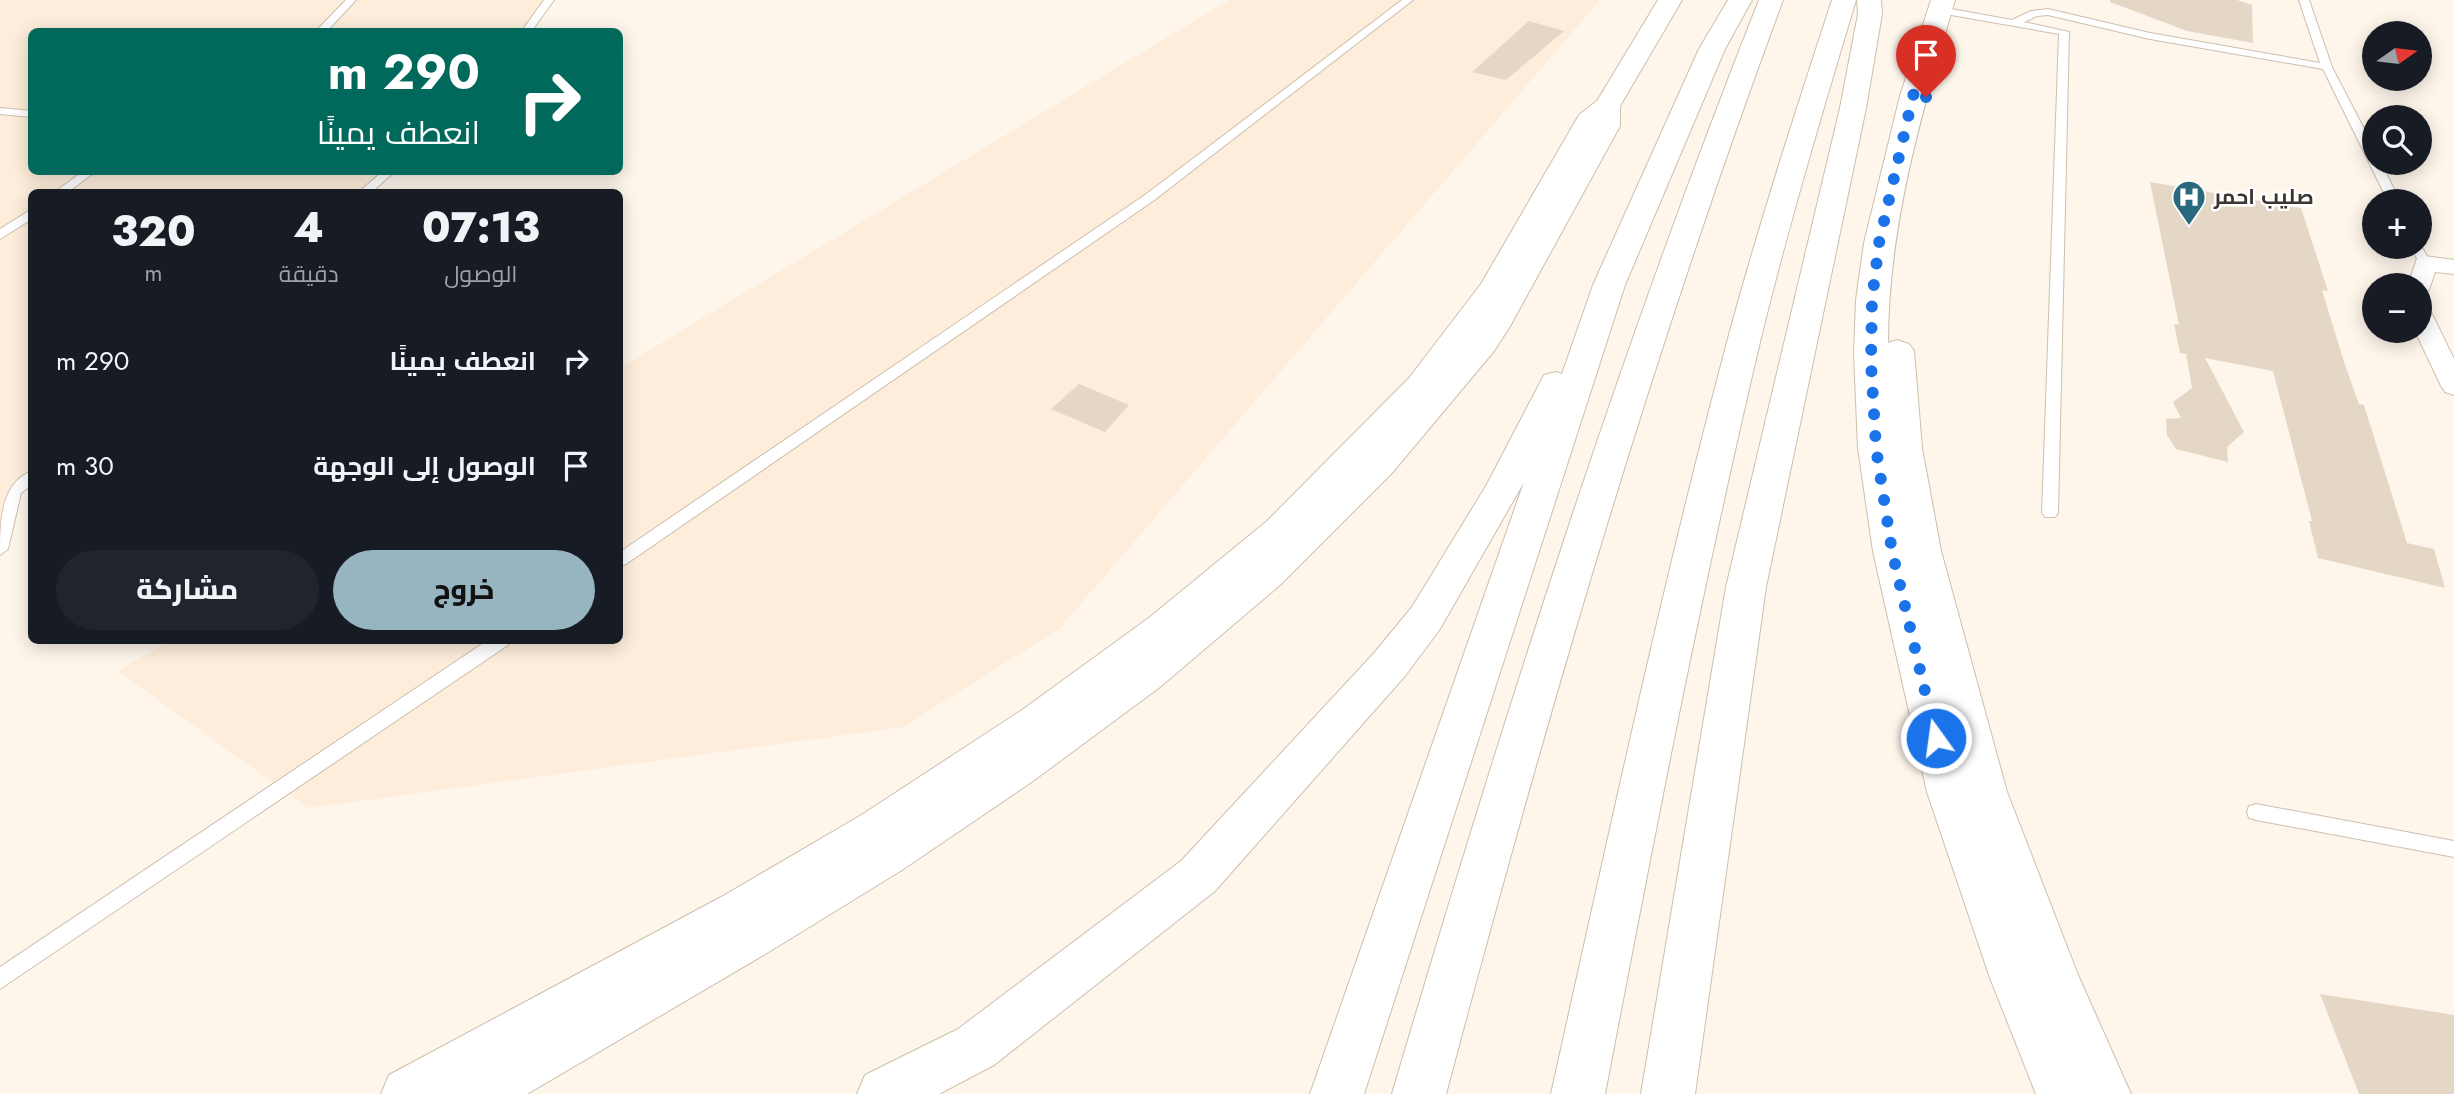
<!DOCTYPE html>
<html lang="ar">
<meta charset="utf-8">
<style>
:root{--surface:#171b24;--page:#20242c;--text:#f1f3f6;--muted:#9ea1a6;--accent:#97b5c0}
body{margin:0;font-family:Jost,Cairo,sans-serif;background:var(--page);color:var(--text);direction:rtl;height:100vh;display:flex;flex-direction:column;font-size:26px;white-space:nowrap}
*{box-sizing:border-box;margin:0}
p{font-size:23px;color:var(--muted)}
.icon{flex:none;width:38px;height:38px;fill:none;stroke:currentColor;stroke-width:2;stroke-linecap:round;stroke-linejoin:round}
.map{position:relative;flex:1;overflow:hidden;direction:ltr}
.side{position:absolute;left:28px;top:189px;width:595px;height:455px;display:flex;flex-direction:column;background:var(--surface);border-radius:10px;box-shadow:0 4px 18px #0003;direction:rtl}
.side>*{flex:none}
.guide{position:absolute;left:28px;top:28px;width:595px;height:147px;border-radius:10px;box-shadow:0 4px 18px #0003;direction:rtl;background:#00695c;color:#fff;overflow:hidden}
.needle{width:46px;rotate:76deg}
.buttons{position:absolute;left:2362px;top:21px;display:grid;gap:14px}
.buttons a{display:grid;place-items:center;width:70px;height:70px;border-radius:50%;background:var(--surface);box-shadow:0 4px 18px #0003;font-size:35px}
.pin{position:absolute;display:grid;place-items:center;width:60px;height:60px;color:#fff;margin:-72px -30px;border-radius:50% 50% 50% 0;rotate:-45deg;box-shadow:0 0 7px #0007}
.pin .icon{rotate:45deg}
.me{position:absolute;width:77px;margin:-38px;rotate:346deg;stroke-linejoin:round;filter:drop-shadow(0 0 5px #0008)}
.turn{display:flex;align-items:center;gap:24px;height:147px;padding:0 28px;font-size:32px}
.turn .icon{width:91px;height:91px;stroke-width:2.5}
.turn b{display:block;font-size:49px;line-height:60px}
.eta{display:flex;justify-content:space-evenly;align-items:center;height:119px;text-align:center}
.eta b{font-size:42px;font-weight:800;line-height:49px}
.primary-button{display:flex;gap:14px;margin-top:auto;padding:14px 28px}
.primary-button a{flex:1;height:80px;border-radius:42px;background:var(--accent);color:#111;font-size:28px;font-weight:800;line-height:80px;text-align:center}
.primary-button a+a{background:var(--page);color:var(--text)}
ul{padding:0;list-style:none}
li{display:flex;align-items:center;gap:21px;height:105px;padding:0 28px}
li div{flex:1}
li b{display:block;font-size:26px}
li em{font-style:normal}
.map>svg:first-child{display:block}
.built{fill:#fdedda}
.building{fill:#e5d7c6}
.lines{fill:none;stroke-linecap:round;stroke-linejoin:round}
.lane-casing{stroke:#cdbfae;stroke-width:2}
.street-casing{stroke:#cdbfae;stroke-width:2}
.secondary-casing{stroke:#cdbfae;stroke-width:2}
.highway-casing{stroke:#cdbfae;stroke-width:2}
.lane{fill:#fff;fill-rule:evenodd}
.street{fill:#fff;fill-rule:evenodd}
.secondary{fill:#fff;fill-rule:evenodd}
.highway{fill:#fff;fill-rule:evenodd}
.route{stroke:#1a73e8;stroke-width:12;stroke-dasharray:0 21.6}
.labels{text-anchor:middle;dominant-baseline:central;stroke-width:5;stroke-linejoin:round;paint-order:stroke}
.far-poi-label{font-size:21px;font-weight:bold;fill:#3b352f;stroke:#fff;text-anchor:start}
</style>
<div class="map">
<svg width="2454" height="1094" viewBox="0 0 2454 1094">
<rect width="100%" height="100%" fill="#fef5eb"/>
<!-- built -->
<path class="built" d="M 0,0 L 549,0 L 526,31 L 32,32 L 32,172 L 388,172 L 365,192 L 32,192 L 31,476 L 14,491 L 0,549 Z
M 1229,0 L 1600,0 L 1059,629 L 903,727 L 308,808 L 118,671 L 169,641 L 620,640 L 620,368 Z"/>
<!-- building -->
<path class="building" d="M 2110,0 L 2237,0 L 2252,5 L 2253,43 L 2187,31 L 2110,2 Z
M 1529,21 L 1564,31 L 1506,80 L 1472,72 Z
M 2150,182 L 2301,208 L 2328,291 L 2322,290 L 2345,365 L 2359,404 L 2364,405 L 2407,543 L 2434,549 L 2445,588 L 2318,558 L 2309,521 L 2312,521 L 2273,371 L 2205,358 L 2244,432 L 2227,447 L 2228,462 L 2176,449 L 2167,435 L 2166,419 L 2181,418 L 2173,402 L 2192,388 L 2186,354 L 2180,353 L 2174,324 L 2179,325 Z
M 1079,384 L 1129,405 L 1105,432 L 1051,409 Z
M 2320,994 L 2454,1015 L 2454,1094 L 2359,1094 Z"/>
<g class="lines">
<defs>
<path id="lane" d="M 346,0 L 356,0 L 326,32 L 315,32 Z
M 544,0 L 554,0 L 531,32 L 521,32 Z
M 1402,0 L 1413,0 L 1153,201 L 626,564 L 620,566 L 620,552 L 1145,195 Z
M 2299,0 L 2309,0 L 2332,67 L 2375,150 L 2375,163 L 2381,163 L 2400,201 L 2388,201 L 2323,69 L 2150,39 L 2048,15 L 2037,16 L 2024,22 L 2069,32 L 2058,513 L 2055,517 L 2045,517 L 2042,513 L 2059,34 L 1940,13 L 1935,10 L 1940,7 L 2012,20 L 2031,11 L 2048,9 L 2150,33 L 2320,63 Z
M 0,108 L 32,111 L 32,117 L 0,114 Z
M 82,172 L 95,172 L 68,192 L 55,192 Z
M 382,172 L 394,172 L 372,192 L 359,192 Z
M 32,209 L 32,219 L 0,239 L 0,229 Z
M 2420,244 L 2431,263 L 2429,266 L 2421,266 L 2411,247 L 2420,247 Z
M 32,471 L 32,485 L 21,493 L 8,549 L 0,555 C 0,524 0,483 32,471 Z
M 488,640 L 510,640 L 508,645 L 0,989 L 0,967 Z
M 2256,804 L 2454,841 L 2454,857 L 2256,820 L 2249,818 L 2247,812 L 2249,806 Z"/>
<path id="street" d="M 2425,256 L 2454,260 L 2454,274 L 2435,272 L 2429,290 L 2420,292 L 2420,285 L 2408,285 L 2417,258 Z
M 2420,306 L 2429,309 L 2432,314 L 2454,359 L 2454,395 L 2445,392 L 2441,386 L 2415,331 L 2420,331 Z"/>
<path id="secondary" d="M 1658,0 L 1682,0 L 1620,106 L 1620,126 L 1509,328 L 1494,351 L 1392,473 L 1280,585 L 1160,687 L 1033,781 L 902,870 L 767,953 L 527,1094 L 449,1094 L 457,1075 C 822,873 1207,669 1471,336 C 1487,316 1498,293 1511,271 C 1539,223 1565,174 1592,126 L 1594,106 Z
M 1931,0 L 1955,0 C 1922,111 1888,226 1888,343 L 1897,340 L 1909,344 L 1914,351 L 1922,448 L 1941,551 L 2007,792 L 2078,975 L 2131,1094 L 2036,1094 L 1990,978 L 1927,792 L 1873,551 L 1858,448 L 1854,354 L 1856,300 L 1864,243 L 1900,96 Z"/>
<path id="highway" d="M 1728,0 L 1752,0 L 1725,49 L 1625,285 L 1364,1094 L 1310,1094 L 1524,482 L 1440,629 L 1405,676 L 1215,891 L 994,1065 L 939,1094 L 857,1094 L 865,1075 L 958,1029 L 1181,861 L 1375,652 L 1412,607 L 1486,486 L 1544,375 L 1556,372 L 1562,374 L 1593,285 L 1699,49 Z
M 1759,0 L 1783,0 C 1650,358 1544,725 1446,1094 L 1392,1094 C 1501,725 1617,358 1759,0 Z
M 1832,0 L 1856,0 C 1822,113 1788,227 1760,342 C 1701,591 1653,843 1605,1094 L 1551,1094 C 1607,843 1661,590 1727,342 C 1758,227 1795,113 1832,0 Z
M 1857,0 L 1881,0 L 1882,14 L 1866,108 L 1766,587 L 1695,1094 L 1641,1094 L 1726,587 L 1840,108 L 1858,14 Z
M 1607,98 L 1616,100 L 1620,106 L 1600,126 L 1511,287 L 1433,394 L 1293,541 L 1178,639 L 1052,736 L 895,842 L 757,928 L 460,1094 L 381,1094 L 389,1075 L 723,896 L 863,814 L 1022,710 L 1150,617 L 1267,521 L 1409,378 L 1481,284 L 1579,115 L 1598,100 Z"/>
</defs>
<!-- lane casing -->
<use href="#lane" class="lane-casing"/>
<!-- street casing -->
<use href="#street" class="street-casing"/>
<!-- secondary casing -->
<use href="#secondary" class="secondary-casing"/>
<!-- highway casing -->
<use href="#highway" class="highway-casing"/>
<!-- lane -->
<use href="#lane" class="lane"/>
<!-- street -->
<use href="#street" class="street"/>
<!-- secondary -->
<use href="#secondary" class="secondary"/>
<!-- highway -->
<use href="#highway" class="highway"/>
</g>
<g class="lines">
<!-- route -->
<path class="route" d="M 1926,97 L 1928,54 L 1913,96 L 1879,243 L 1872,300 L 1871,363 L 1876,448 L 1892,551 L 1936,738"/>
</g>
<!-- icons -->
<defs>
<symbol id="hospital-pin" viewBox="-11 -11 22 30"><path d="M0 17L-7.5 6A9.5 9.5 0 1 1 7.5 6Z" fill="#28697d" stroke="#fff"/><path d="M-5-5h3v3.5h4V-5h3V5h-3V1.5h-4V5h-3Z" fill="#fff"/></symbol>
</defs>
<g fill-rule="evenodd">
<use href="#hospital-pin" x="2170" y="178" width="38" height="52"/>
</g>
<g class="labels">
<!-- far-poi labels -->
<g class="far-poi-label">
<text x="2214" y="197">صلیب احمر</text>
</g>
</g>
</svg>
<div class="buttons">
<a><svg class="needle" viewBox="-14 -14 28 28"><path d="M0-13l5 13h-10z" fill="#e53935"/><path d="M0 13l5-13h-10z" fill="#9ea1a6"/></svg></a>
<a><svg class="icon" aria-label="search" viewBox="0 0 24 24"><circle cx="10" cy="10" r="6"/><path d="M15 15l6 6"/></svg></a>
<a>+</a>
<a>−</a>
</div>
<div class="pin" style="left:1926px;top:97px;background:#d93025"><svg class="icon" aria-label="arrive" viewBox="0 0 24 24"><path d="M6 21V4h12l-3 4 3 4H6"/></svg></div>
<svg class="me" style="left:1936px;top:738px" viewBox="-20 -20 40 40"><circle r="17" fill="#1a73e8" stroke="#fff" stroke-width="3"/><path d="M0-11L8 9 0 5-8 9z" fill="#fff"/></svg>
<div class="guide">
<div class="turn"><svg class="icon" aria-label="right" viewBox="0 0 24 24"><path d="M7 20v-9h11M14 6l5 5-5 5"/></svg><div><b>290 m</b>انعطف يمينًا</div></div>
</div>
<section class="side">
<div class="eta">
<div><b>07:13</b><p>الوصول</p></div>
<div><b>4</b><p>دقيقة</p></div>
<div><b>320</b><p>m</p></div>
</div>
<ul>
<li><svg class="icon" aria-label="right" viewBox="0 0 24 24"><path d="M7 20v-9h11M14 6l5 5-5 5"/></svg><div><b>انعطف يمينًا</b></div><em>290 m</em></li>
<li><svg class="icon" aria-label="arrive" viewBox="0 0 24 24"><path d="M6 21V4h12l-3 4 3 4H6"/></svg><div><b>الوصول إلى الوجهة</b></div><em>30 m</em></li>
</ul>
<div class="primary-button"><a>خروج</a><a>مشاركة</a></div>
</section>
</div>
